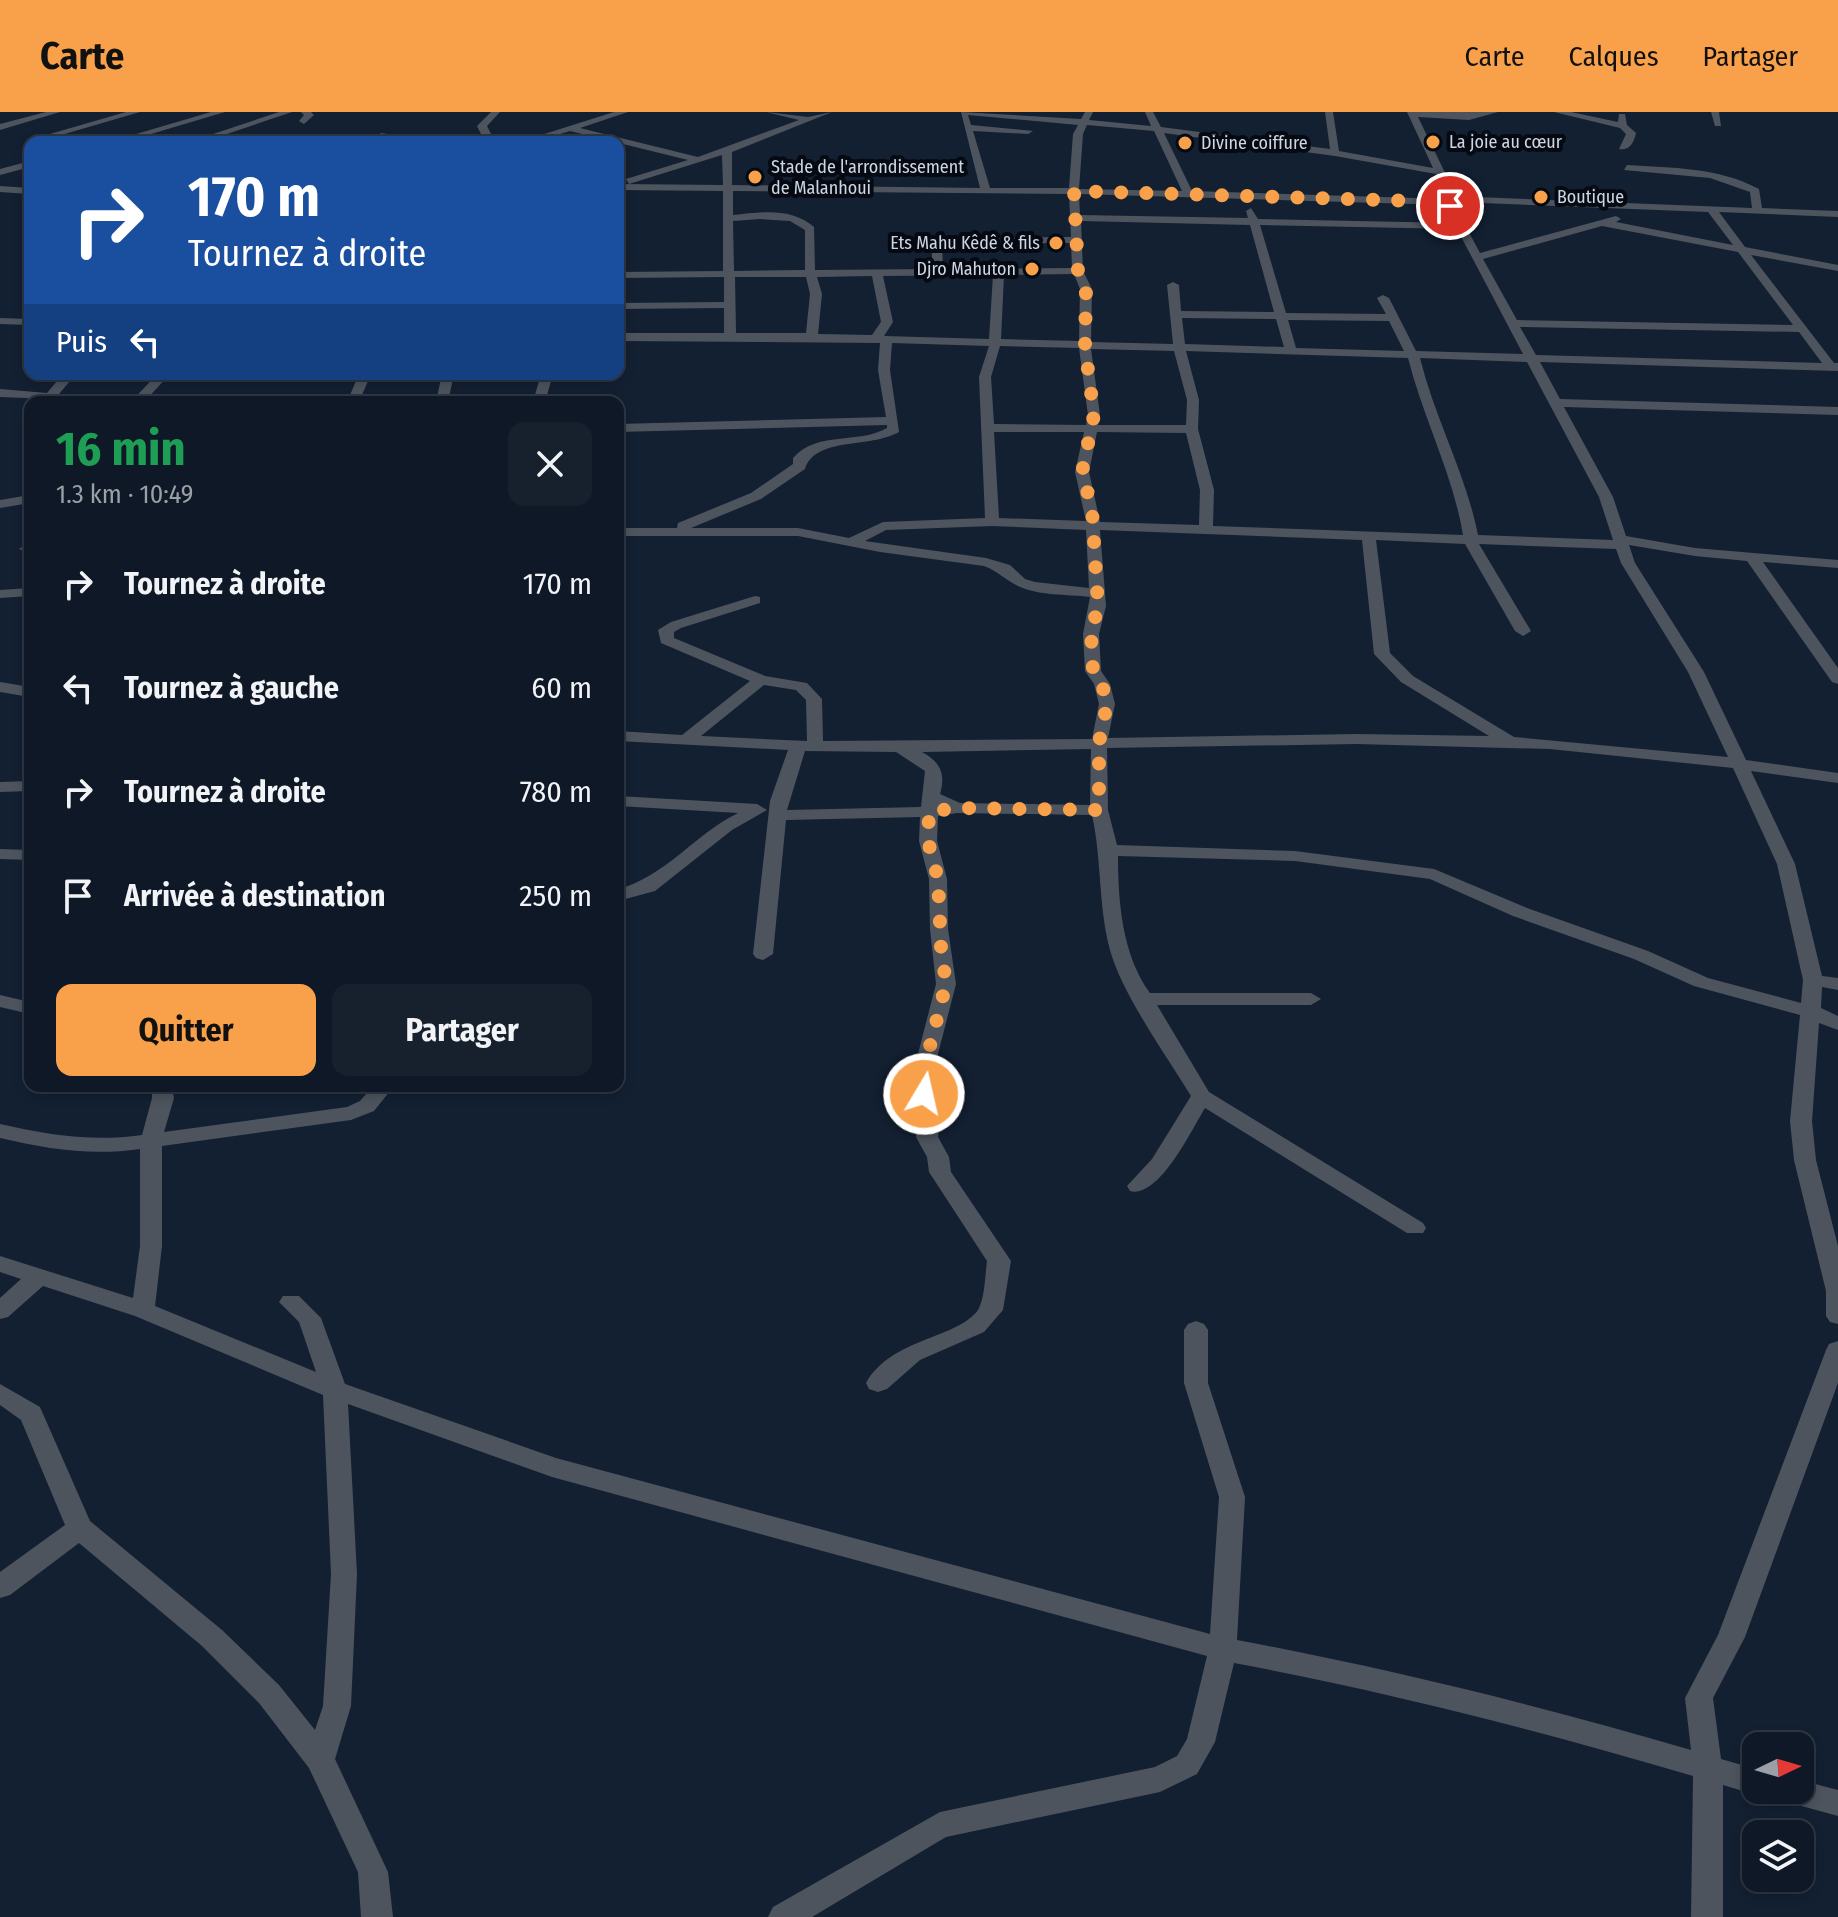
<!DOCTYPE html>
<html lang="fr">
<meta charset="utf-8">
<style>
:root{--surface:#0e1826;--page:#17212e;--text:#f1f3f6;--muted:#9ba0a7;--line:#2e3743;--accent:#f8a14a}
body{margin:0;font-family:"Fira Sans Condensed",sans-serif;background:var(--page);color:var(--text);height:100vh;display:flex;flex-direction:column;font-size:30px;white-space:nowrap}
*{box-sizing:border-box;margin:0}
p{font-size:26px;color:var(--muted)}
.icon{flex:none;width:44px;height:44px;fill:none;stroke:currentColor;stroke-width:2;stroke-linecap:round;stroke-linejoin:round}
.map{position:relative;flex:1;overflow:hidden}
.side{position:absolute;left:24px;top:284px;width:600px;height:696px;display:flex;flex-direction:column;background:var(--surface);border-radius:16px;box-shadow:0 4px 12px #0003,0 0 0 2px var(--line)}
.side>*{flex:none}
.hud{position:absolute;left:24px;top:24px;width:600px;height:244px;border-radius:16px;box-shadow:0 4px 12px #0003,0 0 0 2px var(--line);background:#1a4fa0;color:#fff;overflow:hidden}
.needle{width:52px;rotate:85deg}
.tools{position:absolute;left:1742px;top:1620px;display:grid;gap:16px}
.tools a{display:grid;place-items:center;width:72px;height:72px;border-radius:16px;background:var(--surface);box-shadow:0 4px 12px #0003,0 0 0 2px var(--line);font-size:40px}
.pin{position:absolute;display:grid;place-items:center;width:68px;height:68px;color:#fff;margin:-34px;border:4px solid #fff;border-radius:50%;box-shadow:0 2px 8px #0007}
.me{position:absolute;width:88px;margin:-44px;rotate:9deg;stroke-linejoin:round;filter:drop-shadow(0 0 6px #0008)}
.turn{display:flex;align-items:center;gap:28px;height:168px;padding:0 32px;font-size:36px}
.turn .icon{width:104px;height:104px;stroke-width:2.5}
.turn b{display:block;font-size:56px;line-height:68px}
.then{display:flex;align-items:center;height:76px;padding:0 32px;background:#0003;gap:16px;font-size:30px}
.round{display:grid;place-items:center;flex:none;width:84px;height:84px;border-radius:16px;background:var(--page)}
.summary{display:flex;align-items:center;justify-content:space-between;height:136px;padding:0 32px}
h1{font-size:48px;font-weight:700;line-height:60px;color:#1e9e55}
.button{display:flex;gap:16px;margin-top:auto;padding:16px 32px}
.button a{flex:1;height:92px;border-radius:16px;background:var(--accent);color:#111;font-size:32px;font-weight:700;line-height:92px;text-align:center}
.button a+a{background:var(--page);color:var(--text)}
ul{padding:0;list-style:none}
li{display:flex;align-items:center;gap:24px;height:104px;padding:0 32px}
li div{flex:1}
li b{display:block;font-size:30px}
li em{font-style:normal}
header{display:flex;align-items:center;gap:48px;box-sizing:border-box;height:112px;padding:0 40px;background:var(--accent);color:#111}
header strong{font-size:38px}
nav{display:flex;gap:44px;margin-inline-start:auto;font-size:28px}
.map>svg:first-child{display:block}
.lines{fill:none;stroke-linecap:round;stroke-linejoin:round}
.minor{fill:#4d545e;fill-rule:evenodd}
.route{stroke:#f8a14a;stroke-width:14;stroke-dasharray:0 25.2}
.poi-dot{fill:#f8a14a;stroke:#050912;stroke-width:3}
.labels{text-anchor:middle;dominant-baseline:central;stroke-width:8;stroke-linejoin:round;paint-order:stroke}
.far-poi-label{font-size:18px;fill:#cdd6e2;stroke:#050912;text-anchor:start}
</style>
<header>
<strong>Carte</strong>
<nav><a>Carte</a><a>Calques</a><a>Partager</a></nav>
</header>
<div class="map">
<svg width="1838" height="1805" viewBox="0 0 1838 1805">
<rect width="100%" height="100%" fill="#132032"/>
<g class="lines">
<!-- minor -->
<path class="minor" d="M 46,0 L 60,0 L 0,18 L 0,12 Z
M 126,0 L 140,0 L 44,28 L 36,26 Z
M 211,0 L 225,0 L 124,30 L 109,30 Z
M 279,0 L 292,0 L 203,30 L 189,30 Z
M 301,0 L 311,0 L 314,3 L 304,12 L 299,9 L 304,3 Z
M 491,0 L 500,0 L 487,14 L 495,30 L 485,30 L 477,14 Z
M 614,0 L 628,0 L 580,16 L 698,45 L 799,8 L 766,0 L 808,5 L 832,0 L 732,40 L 732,73 L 980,76 L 961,0 L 1081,7 L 1085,0 L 1093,0 L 1089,8 L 1151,14 L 1145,0 L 1153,0 L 1161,15 L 1330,37 L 1325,0 L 1333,0 L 1339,39 L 1433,56 L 1407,0 L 1498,0 L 1469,8 L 1418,5 L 1449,69 L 1444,72 L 1436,62 L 1335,44 L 1164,21 L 1192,79 L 1447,87 L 1452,84 L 1752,96 L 1750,80 L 1710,66 L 1624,58 L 1627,53 C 1672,56 1718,55 1759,77 L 1762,96 L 1838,99 L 1838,105 L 1719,100 L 1745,135 L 1838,153 L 1838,159 L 1751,143 L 1834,251 L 1838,251 L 1838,259 L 1540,250 L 1560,287 L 1838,295 L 1838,303 L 1564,295 L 1613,385 L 1626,424 L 1695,436 L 1838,448 L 1838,456 L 1763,450 L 1838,556 L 1838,572 L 1832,570 L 1747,449 L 1695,444 L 1629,433 L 1635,451 L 1704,560 L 1746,648 L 1838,661 L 1838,671 L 1751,659 L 1795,752 L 1822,864 L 1838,866 L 1838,878 L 1822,875 L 1821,896 L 1838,904 L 1838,918 L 1819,911 L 1812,1009 L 1816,1048 L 1838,1134 L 1838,1212 L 1830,1210 L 1826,1204 L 1826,1179 L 1794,1048 L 1790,1009 L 1800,903 L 1694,874 L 1634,847 L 1513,804 L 1430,767 L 1295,749 L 1118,744 C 1118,789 1122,843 1150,881 L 1311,881 L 1321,887 L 1311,893 L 1157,893 L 1209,980 L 1423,1111 L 1426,1116 L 1423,1121 L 1407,1121 L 1205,996 C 1192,1017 1159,1087 1130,1079 L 1127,1074 L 1152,1047 L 1191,984 C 1166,943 1122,882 1110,838 C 1098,793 1102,748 1092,703 L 957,701 L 938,704 L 937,729 L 947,767 L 948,817 L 956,872 L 931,969 L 941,1002 L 938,1025 L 949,1045 L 951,1060 L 1011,1149 L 1003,1198 L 984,1220 L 920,1248 L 887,1277 L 878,1280 L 869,1277 L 866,1271 C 891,1226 957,1227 978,1198 C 985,1186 985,1163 987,1149 L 929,1060 L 927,1045 L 916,1025 L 919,1002 L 911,969 L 936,872 L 930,817 L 929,767 L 919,729 L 920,705 L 786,708 L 773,842 L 763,848 L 756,846 L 753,842 L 770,689 L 788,638 L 618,629 L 618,619 L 682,623 L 750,569 L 661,531 L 658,518 L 671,510 L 755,484 L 760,485 L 760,491 L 681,516 L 674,520 L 674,526 L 765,564 L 807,571 L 822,587 L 823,629 L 1092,627 L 1099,592 L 1094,572 L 1085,559 L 1083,522 L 1090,485 C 1067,482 1039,484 1018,474 C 1005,468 998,459 984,454 L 880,440 L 798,424 L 618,424 L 618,416 L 677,416 L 678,411 L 751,381 L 793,352 L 793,346 C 818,318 857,333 887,316 L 887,313 L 618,320 L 618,312 L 886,305 L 878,258 L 880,231 L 618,229 L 618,221 L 724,221 L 724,196 L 618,197 L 618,191 L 724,190 L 724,165 L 618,166 L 618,160 L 723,159 L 723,79 L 618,78 L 618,72 L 723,73 L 722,43 L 629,72 L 626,67 L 688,48 L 570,19 L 534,30 L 519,30 ZM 968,3 L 1078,13 L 1073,22 L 1069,76 L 990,76 L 973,19 L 1028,22 L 1033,19 L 971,13 ZM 1087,13 L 1154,19 L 1182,79 L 1079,77 L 1083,22 ZM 733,79 L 1069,82 L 1071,125 L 937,126 L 932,129 L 932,157 L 815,158 L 814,115 C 791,95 761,100 733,103 ZM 1079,82 L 1447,93 L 1454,111 L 1258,107 L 1251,96 L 1246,99 L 1248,106 L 1080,103 ZM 1457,90 L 1708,100 L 1733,133 L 1616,110 L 1621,107 L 1616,104 L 1480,141 L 1457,98 ZM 760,107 L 790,109 L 805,118 L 805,158 L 734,159 L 733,109 ZM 1081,109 L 1250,113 L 1274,200 L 1181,199 L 1179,173 L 1173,170 L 1167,173 L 1173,232 L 1091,230 L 1092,177 L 1083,159 ZM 1260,113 L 1457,117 L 1523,242 L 1416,239 L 1389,186 L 1383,183 L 1377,186 L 1386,202 L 1286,201 ZM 1602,114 L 1738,140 L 1793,213 L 1517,208 L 1483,147 ZM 1071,131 L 1072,156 L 943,157 L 942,132 ZM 1074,162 L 1080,177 L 1079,229 L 1001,227 L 1004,163 ZM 993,163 L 989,227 L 884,224 L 893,210 L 883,164 ZM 872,164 L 881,210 L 872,223 L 818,222 L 822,182 L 817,165 ZM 735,165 L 806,165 L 810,182 L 806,221 L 736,221 ZM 1182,206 L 1276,207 L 1284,235 L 1185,232 ZM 1288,208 L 1389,209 L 1404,239 L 1296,236 ZM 1520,215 L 1799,220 L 1822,251 L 1536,243 ZM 892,231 L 989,234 L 979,265 L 985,406 L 883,410 L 849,426 L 798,416 L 691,416 L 761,387 L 805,357 C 816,324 869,337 899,320 L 890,258 ZM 1000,234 L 1079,236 L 1088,303 L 1086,313 L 994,312 L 991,265 ZM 1091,237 L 1174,239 L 1187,288 L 1186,313 L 1098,313 L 1100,303 ZM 1186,239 L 1408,246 C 1423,306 1453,362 1463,423 L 1213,414 L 1214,378 L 1198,317 L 1199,288 ZM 1420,246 L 1527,250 L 1599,385 L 1613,428 L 1478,423 C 1466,362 1435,307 1420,246 ZM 994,320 L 1084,320 L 1075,360 L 1086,409 L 999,406 ZM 1097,320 L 1186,321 L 1200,378 L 1199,413 L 1100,410 L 1089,360 ZM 992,414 L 1086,418 L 1089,476 L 1035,470 L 1025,467 L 1010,453 L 986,446 L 865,429 L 886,418 ZM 1100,418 L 1362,428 L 1374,542 L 1401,570 L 1489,624 L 1356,622 L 1108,626 L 1115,592 L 1110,572 L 1101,559 L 1099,522 L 1106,494 ZM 1376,428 L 1465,432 L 1515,519 L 1523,524 L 1531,519 L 1479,432 L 1616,437 L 1621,451 L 1688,560 L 1728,645 L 1514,625 L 1413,564 L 1390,541 ZM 764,573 L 796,578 L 806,588 L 807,629 L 701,624 ZM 1356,632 L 1550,637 L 1733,656 L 1777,752 L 1803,868 L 1801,891 L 1708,866 L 1648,839 L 1527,796 L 1434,757 L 1295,739 L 1117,733 L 1108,698 L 1107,636 ZM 1091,637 L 1090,693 L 960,691 L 940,682 C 946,661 940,650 922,640 ZM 805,639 L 896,640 L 925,659 L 921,695 L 787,698 Z
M 1554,0 L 1571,0 L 1618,10 L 1619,2 L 1625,2 L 1627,13 L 1636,21 C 1634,30 1630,39 1619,37 L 1626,22 L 1620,16 Z
M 1711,0 L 1719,0 L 1721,14 L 1715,14 Z
M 381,21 L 417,27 L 422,30 L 378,26 Z
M 30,49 L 30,55 L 0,63 L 0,57 Z
M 0,74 L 30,76 L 30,82 L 0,80 Z
M 0,206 L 30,207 L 30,213 L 0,212 Z
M 63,262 L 76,262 L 59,282 L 122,286 L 128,290 L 0,285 L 0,277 L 47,281 Z
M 157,262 L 170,262 L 144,290 L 131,290 Z
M 359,262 L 371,262 L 359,290 L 347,290 Z
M 442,262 L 454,262 L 448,290 L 436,290 Z
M 541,262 L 553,262 L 545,290 L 533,290 Z
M 30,383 L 30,391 L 0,396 L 0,388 Z
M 26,433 L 30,433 L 30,441 L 19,437 Z
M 30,476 L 30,484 L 0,486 L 0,478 Z
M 0,570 L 30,575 L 30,585 L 0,580 Z
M 30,669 L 30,679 L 0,680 L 0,670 Z
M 618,684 L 757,692 L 767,698 L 732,718 L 655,779 L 618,789 L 618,777 C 665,765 695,722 738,701 L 618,694 Z
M 0,737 L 30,738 L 30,748 L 0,747 Z
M 0,883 L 30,890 L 30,902 L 0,895 Z
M 152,974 L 172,974 L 174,986 L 164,1020 L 347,995 L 360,989 L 373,974 L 394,974 L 374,999 L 351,1008 L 162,1034 L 162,1134 L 155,1194 L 316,1260 L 299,1210 L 279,1190 L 283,1184 L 299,1184 L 321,1206 L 345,1272 L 556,1346 L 1210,1522 L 1219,1385 L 1184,1271 L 1184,1218 L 1188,1212 L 1196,1209 L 1204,1212 L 1208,1218 L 1208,1271 L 1245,1385 L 1237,1528 C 1391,1557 1541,1594 1691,1638 L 1685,1586 L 1718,1523 L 1826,1238 L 1829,1232 L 1838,1229 L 1838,1271 L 1745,1525 L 1713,1586 L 1721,1647 L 1756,1657 L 1756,1678 L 1767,1678 L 1756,1683 L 1723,1673 L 1723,1805 L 1691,1805 L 1693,1664 C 1541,1619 1389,1580 1234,1551 L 1215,1630 L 1197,1662 L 1160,1680 L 946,1725 L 812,1805 L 768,1805 L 773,1795 L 940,1700 L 1155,1655 L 1177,1644 L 1187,1627 L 1207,1544 L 552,1365 L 348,1292 L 357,1462 L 351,1594 L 335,1647 L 388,1760 L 393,1805 L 361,1805 L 358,1760 L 309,1656 L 259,1591 L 202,1534 L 79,1431 L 10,1483 L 0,1486 L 0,1460 L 65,1413 L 21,1308 L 0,1293 L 0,1272 L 40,1295 L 90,1409 L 222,1518 L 279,1573 L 315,1618 L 323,1594 L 331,1462 L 323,1283 L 135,1204 L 43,1174 L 8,1205 L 0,1207 L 0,1186 L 21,1167 L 0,1160 L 0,1144 L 133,1186 L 140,1134 L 140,1037 C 91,1044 47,1037 0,1026 L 0,1012 C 48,1023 93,1030 142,1023 L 152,986 Z
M 1800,1668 L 1838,1678 L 1838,1704 L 1776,1687 L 1771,1678 L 1800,1678 Z"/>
</g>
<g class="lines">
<!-- route -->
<path class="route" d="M 924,982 L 921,969 L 946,872 L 941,835 L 938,767 L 928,729 L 929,700 L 957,696 L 1099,698 L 1099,631 L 1107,592 L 1102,572 L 1093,559 L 1091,522 L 1098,494 L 1092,397 L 1082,360 L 1094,303 L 1085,235 L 1086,177 L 1078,159 L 1074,79 L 1450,90 L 1450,94"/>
</g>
<!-- markers -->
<g class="poi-dot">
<circle cx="1433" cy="30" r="8"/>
<circle cx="1185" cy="31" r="8"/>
<circle cx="755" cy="65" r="8"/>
<circle cx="1541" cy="85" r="8"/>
<circle cx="1056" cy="131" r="8"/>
<circle cx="1032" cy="157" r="8"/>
</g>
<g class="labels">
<!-- far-poi labels -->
<g class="far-poi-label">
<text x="1449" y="30">La joie au cœur</text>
<text x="1201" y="31">Divine coiffure</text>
<text x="771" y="55">Stade de l'arrondissement<tspan x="771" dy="21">de Malanhoui</tspan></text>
<text x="1557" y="85">Boutique</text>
<text x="1040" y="131" text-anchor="end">Ets Mahu Kêdê &amp; fils</text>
<text x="1016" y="157" text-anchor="end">Djro Mahuton</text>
</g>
</g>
</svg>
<div class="tools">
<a><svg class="needle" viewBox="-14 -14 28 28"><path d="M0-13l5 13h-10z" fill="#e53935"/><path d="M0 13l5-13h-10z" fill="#9ba0a7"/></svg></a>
<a><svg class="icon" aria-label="layers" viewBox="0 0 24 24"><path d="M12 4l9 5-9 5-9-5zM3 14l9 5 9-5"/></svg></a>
</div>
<div class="pin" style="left:1450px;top:94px;background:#d93025"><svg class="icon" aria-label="arrive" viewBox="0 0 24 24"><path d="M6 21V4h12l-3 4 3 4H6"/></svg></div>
<svg class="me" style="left:924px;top:982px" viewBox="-20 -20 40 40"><circle r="17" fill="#f8a14a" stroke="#fff" stroke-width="3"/><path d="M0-11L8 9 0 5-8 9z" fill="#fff"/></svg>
<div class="hud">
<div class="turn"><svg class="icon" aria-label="right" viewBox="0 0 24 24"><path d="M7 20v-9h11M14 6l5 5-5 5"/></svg><div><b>170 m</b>Tournez à droite</div></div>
<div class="then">Puis<svg class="icon" aria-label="left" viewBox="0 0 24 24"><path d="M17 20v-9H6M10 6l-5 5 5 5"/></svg></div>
</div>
<section class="side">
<div class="summary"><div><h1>16 min</h1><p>1.3 km · 10:49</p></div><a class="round"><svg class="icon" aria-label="close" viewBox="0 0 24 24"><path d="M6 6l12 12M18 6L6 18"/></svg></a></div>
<ul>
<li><svg class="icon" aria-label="right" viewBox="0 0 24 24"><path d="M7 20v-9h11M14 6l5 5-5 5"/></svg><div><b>Tournez à droite</b></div><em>170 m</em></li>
<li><svg class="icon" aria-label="left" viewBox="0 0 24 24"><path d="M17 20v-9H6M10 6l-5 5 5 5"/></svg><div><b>Tournez à gauche</b></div><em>60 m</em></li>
<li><svg class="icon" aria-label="right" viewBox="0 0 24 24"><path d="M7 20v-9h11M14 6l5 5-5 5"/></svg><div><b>Tournez à droite</b></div><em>780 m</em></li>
<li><svg class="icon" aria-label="arrive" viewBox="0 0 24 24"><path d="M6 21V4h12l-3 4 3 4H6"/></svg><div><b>Arrivée à destination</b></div><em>250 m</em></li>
</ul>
<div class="button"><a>Quitter</a><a>Partager</a></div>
</section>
</div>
